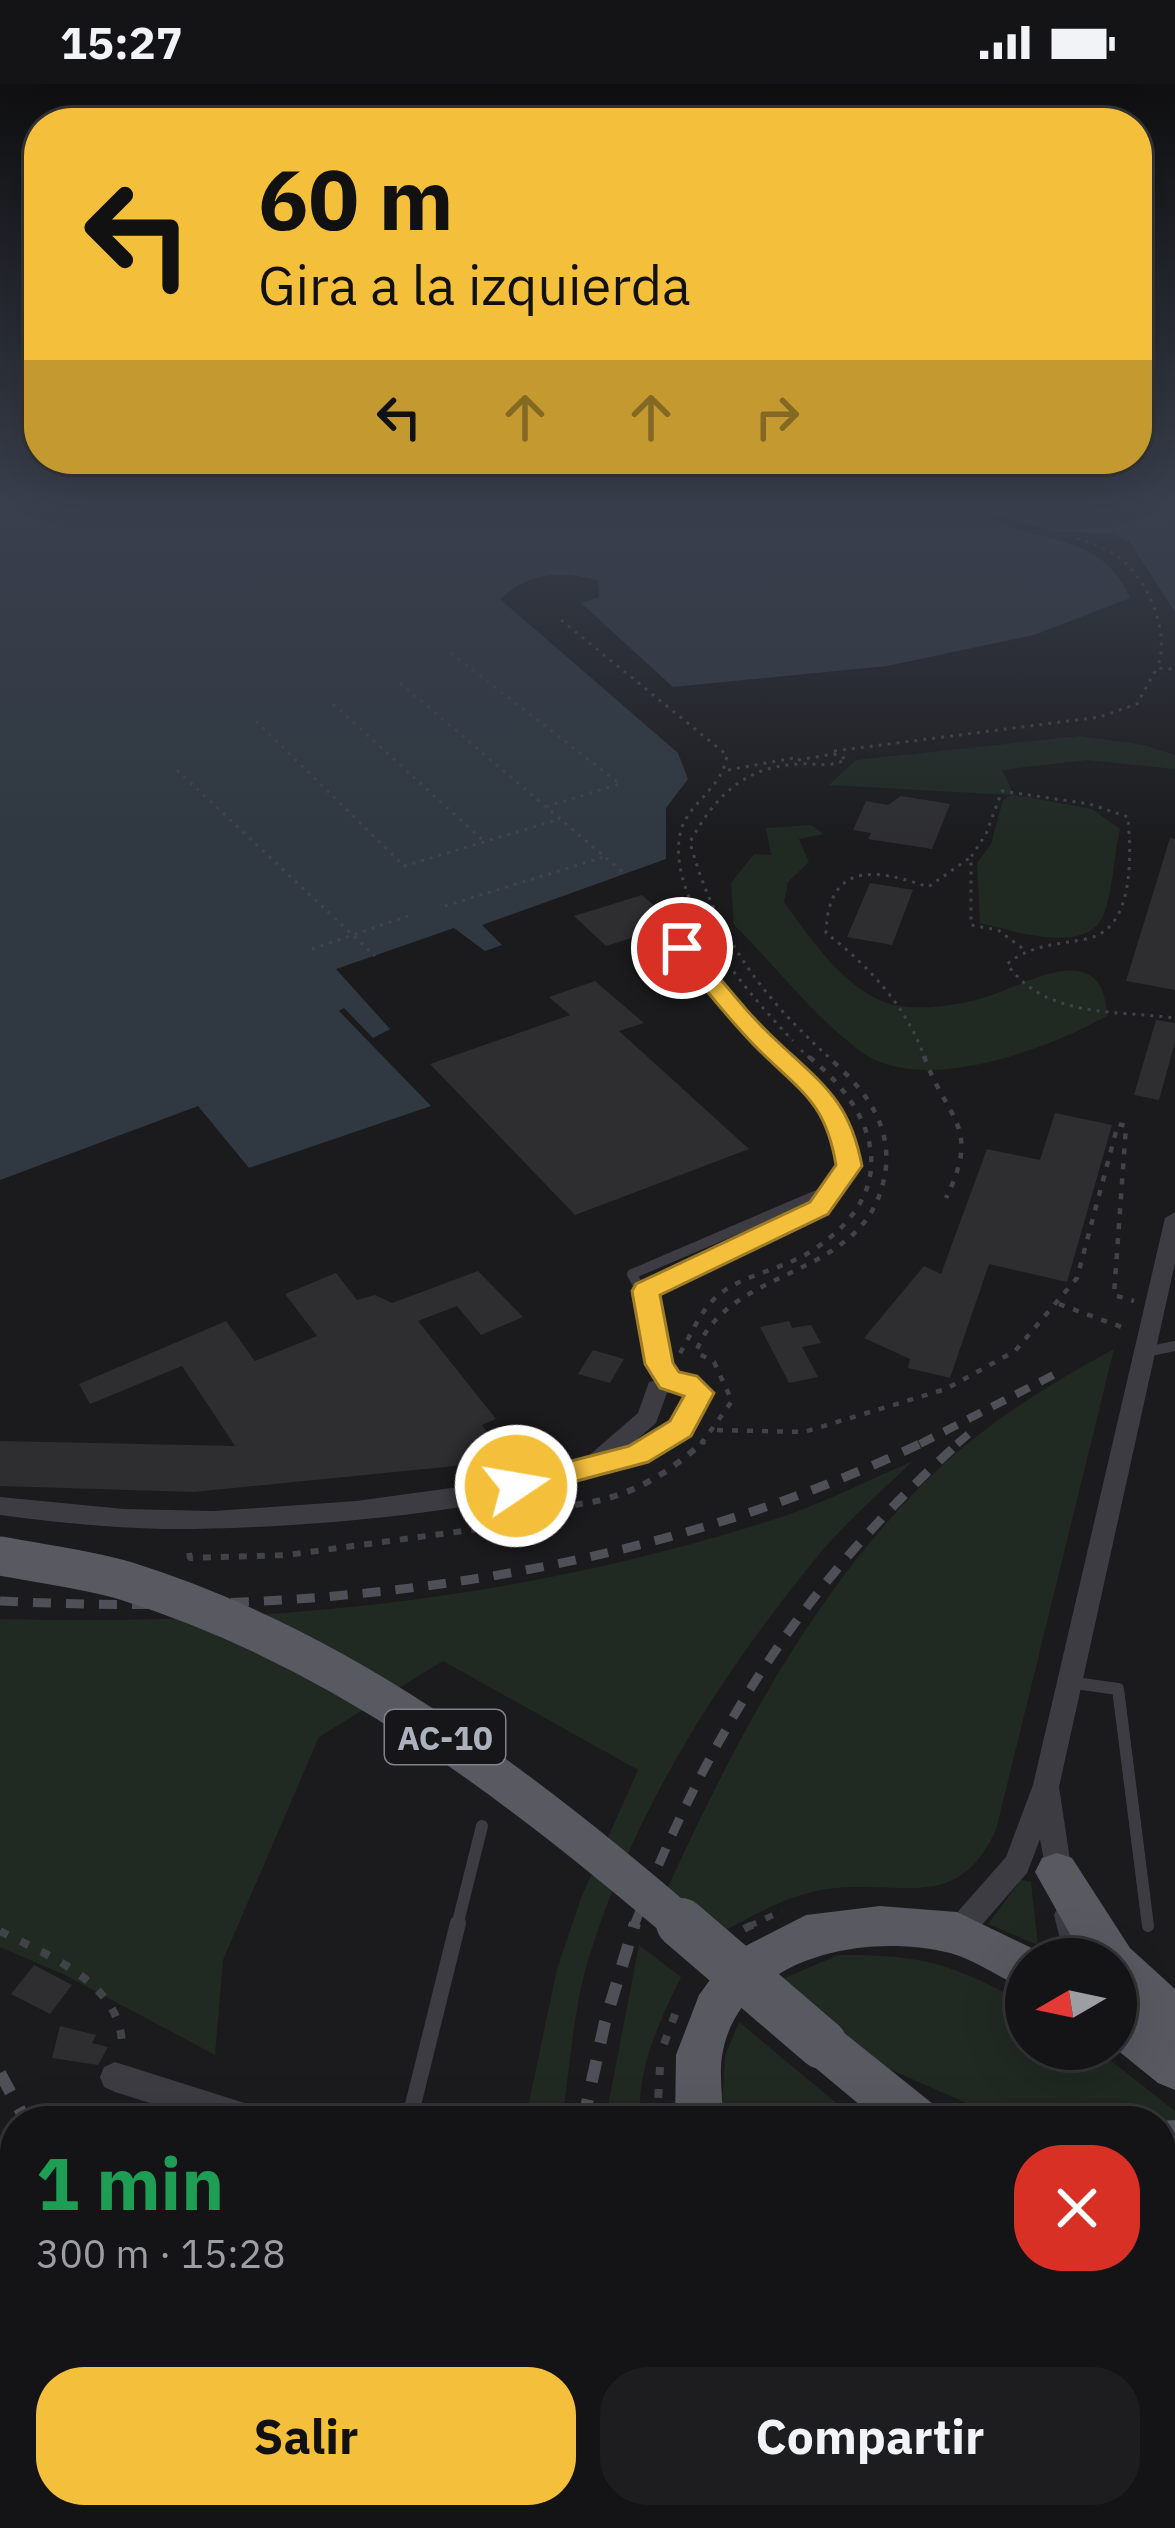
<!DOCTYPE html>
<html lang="es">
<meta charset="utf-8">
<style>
:root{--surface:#141416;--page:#1d1d1f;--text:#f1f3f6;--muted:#9d9ea1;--line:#333335;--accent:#f4c03c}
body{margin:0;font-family:"IBM Plex Sans",sans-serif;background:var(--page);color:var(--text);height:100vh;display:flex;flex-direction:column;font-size:45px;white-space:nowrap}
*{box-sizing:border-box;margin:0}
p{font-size:39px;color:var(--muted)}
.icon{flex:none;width:66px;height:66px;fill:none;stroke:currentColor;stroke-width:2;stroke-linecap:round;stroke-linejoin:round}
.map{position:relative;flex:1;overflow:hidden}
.drawer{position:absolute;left:0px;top:2022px;width:1176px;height:423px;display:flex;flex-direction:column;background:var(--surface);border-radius:48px 48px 0 0;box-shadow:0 12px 48px #0002,0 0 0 3px var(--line)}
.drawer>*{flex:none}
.guide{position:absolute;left:24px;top:24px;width:1128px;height:366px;border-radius:48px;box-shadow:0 12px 48px #0002,0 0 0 3px var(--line);background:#f4c03c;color:#111;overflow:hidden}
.needle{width:78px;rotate:261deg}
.fabs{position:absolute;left:1005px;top:1854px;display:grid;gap:24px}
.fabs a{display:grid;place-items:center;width:132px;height:132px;border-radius:50%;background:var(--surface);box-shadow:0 12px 48px #0002,0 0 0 3px var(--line);font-size:60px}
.pin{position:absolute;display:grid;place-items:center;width:102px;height:102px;color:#fff;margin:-51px;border:6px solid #fff;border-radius:50%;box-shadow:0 3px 12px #0007}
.me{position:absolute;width:132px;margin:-66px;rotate:78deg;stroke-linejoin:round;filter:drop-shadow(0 0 9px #0008)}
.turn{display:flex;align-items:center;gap:42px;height:252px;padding:0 36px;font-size:54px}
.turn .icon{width:156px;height:156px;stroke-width:2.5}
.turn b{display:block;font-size:84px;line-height:102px}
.lanes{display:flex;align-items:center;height:114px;padding:0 36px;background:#0003;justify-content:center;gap:60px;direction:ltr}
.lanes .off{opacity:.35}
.round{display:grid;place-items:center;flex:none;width:126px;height:126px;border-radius:48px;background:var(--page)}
.headline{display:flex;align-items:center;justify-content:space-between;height:204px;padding:0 36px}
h1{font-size:72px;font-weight:700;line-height:90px;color:#1e9e55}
.button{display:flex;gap:24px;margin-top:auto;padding:24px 36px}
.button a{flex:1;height:138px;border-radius:48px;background:var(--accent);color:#111;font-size:48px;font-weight:700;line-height:138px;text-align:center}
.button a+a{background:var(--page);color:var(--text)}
.status{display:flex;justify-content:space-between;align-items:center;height:84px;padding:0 60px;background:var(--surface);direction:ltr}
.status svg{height:33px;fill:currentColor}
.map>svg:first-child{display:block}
.green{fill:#202922}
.water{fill:#303942}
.building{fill:#2e2e31}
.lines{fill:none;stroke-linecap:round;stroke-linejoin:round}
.path-far3{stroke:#424349;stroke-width:3;stroke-dasharray:3 6;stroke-linecap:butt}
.path-far2{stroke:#424349;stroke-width:4.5;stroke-dasharray:6 9;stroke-linecap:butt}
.path-far1{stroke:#424349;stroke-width:6;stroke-dasharray:8 10;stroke-linecap:butt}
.path{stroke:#424349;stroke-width:8;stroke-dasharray:9 14;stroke-linecap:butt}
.lane-far3{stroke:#3c3c42;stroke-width:8}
.lane-far2{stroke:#3c3c42;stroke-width:10}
.lane-far1{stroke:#3c3c42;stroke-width:12}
.lane{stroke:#3c3c42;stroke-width:16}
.street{fill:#3c3c42;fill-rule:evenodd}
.primary{fill:#585961;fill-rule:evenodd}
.rail-far2{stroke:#4f5057;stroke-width:8;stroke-dasharray:15 12;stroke-linecap:butt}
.rail-far1{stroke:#4f5057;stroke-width:9;stroke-dasharray:18 15;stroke-linecap:butt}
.rail{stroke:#4f5057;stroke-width:12;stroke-dasharray:22 18;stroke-linecap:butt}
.primary-bridge-far1{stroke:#585961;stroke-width:39}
.primary-bridge{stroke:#585961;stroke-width:50}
.route{fill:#f4c03c;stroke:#9f7d27;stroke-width:3}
.labels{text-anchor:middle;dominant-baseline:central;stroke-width:12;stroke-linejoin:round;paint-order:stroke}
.shield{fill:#161618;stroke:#80828c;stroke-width:3}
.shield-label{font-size:33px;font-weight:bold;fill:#adb1bd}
</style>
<div class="status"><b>15:27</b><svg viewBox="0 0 49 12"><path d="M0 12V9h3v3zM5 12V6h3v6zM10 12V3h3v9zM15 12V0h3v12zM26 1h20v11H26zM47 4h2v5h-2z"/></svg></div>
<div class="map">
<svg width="1175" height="2444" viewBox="0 0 1175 2444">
<rect width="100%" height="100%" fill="#1b1b1d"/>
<!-- green -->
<path class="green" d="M 1080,652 L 1144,661 L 1175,671 L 1175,685 L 1087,676 L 1002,686 L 1014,711 L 1092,725 L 1120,745 C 1114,771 1113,805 1104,830 C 1087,873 1011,846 980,839 L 977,779 L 991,760 L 1003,716 L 1011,711 L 829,701 L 856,676 Z
M 811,741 L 824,750 L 799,755 L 809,778 L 788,798 L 784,818 C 810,854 846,907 890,920 C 921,928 962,921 992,911 C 1032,897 1104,854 1107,932 C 1048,965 921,1013 860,967 C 813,932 776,882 734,841 L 731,799 L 754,770 L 771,771 L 766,744 Z
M 1114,1265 L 996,1746 C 957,1830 903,1795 827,1805 C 789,1811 757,1829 724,1847 L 668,1803 C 738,1650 821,1492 947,1377 C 997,1332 1055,1297 1114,1265 Z
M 913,1377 C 883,1406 849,1435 822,1467 C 721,1589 632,1728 587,1880 C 573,1929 570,1984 562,2035 L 528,2023 L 557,1885 L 581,1814 L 638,1686 L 443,1577 L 319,1653 L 223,1876 L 215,1971 L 65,1891 L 0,1863 L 0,1535 C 264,1542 517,1517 769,1437 C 818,1422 866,1397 913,1377 Z
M 1021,1796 L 1031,1798 L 1038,1861 L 988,1840 Z
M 639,1861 L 681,1893 C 658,1941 637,1983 640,2037 L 605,2037 Z
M 838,1871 C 922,1870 953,1880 1026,1920 L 1026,1965 L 1096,1965 L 1175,2027 L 1175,2042 L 1161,2037 L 1007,2037 L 880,1981 L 778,1897 Z
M 739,1938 L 858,2037 L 721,2037 L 725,1972 Z
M 1161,2083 L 1175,2083 L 1175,2218 L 1161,2207 Z
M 566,2430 L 792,2430 L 792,2444 L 566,2444 Z"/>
<!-- water -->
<path class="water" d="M 0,418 L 1175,418 L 1175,528 L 1129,457 L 1112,450 L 1056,447 L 990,431 C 1027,463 1099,442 1130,514 L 1034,551 L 887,582 L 673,603 L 581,519 L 599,513 L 598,497 C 562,485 528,489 500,515 L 678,669 L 688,695 L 666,724 L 666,775 L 482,841 L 502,861 L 485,867 L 454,844 L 336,885 L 390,945 L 373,954 L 344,924 L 339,927 L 431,1022 L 249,1084 L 198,1022 L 0,1096 Z"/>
<!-- building -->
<path class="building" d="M 901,712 L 950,720 L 932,765 L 868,755 L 871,749 L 853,746 L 866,717 L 888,721 Z
M 1170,754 L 1175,755 L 1175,906 L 1126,897 Z
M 870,799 L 913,806 L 892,861 L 847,853 Z
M 642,811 L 675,840 L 606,862 L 574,832 Z
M 595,897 L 644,939 L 619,947 L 749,1065 L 575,1131 L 430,980 L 570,931 L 549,913 Z
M 1156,936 L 1175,939 L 1175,958 L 1159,1016 L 1134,1011 Z
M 1055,1029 L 1112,1041 L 1067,1198 L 989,1180 L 950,1294 L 908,1284 L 910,1275 L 864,1254 L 924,1182 L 941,1190 L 987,1065 L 1040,1076 Z
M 478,1187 L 523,1233 L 481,1251 L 457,1222 L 418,1237 L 496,1335 L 482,1341 L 500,1365 L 481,1374 L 485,1379 L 194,1408 L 0,1402 L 0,1357 L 235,1362 L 182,1282 L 90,1320 L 79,1300 L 226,1237 L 255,1277 L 317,1252 L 285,1210 L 336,1189 L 357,1216 L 375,1211 L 392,1219 Z
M 789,1237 L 792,1244 L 811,1241 L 821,1259 L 802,1263 L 818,1293 L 789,1299 L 760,1243 Z
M 593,1266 L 624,1275 L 610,1299 L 578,1290 Z
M 34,1881 L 72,1901 L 50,1930 L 11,1910 Z
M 60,1942 L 96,1951 L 92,1959 L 108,1963 L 98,1981 L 52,1974 Z"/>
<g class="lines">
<!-- path-far3 -->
<path class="path-far3" d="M 1077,454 C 1089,459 1103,463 1114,470 C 1146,490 1172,548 1157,584
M 561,536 L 727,671 C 723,705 687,718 680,750 C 666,817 750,911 793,957
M 451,569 L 620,700 L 545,723
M 400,599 L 625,790
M 333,620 L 485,758
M 256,637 L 404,782 L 560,735
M 834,667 L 1100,633 L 1137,620 L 1157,584 L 1175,585
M 798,676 L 834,670 L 846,675 C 832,684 816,679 800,680 C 745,682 715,712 690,758 C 714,848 762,914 831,975
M 177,686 L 375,872
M 728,686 L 799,673
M 445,822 L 604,773
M 1022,864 L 998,846 L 971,841 L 971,773 L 986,750 L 1002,707 L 1090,720 L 1128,733 C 1131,772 1135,846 1086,855 C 1055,861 1033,860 1007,880 C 1045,934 1113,926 1175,934
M 312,865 L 408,832
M 801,966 L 811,975
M 925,975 C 908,924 868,881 826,849 C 828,778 875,784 928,803 L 971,773"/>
<!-- path-far2 -->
<path class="path-far2" d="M 924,972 C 947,1037 982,1041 946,1114
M 1059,1220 L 1127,1245
M 680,1269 C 693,1248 701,1224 721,1209 C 748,1189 785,1185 813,1166 C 902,1108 880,1030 808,972
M 717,1346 L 804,1348 L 946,1305 L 1015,1267 L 1077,1194 L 1118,1040 L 1126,1042 L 1114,1211 L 1134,1217
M 701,1360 L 732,1317 L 714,1278 L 696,1268 C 729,1177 874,1199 886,1082 C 890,1035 860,1001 827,972"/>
<!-- path-far1 -->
<path class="path-far1" d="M 189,1469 L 190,1474 L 287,1471 L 544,1436 C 575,1415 583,1423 615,1412 C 649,1401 678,1381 704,1357
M 749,1842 L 782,1827"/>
<!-- path -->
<path class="path" d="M 744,1845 L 756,1839
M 0,1847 C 48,1872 123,1899 122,1964
M 664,1960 L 679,1920
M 657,2037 L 660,1983"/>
<!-- lane-far3 -->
<path class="lane-far3" d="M 682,864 L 781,975"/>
<!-- lane-far2 -->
<path class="lane-far2" d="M 646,1207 L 819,1124 L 849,1082 L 830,1027 L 778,972
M 1146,1268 L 1175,1262
M 670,1297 L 645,1215 L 632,1190 L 831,1105"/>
<!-- lane-far1 -->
<path class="lane-far1" d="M 1068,1598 L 1118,1605 L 1148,1842
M 457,1842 L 482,1742"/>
<!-- lane -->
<path class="lane" d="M 409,2037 L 458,1839"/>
<!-- street -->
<path class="street" d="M 1175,1128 L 1175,1179 L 1059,1703 L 1073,1795 L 1069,1804 L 1059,1807 L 1049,1804 L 1040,1755 L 1027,1789 L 967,1858 L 957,1862 L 947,1858 L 943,1849 L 947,1840 L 1006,1773 L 1033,1701 L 1165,1134 Z
M 679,1291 L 696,1296 L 710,1309 C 706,1323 700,1339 688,1348 C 595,1427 288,1446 164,1445 C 109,1444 54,1438 0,1431 L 0,1413 L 124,1425 L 214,1427 L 356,1417 L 517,1395 L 578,1381 L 638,1329 L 649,1298 ZM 678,1306 L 687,1312 L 675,1335 L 627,1364 L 656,1339 L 667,1309 Z
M 1068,1818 L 1078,1822 L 1093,1875 L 1065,1875 L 1054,1831 L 1058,1822 Z
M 115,1978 L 254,2022 L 265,2026 L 269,2037 L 207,2037 L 115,2008 L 104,2003 L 100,1993 L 104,1983 Z
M 313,2430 L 349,2430 L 355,2444 L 319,2444 Z
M 818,2430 L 854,2430 L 855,2444 L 819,2444 Z"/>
<!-- primary -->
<path class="primary" d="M 1057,1769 L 1072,1774 L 1130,1864 L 1175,1905 L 1175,2006 L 1158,1999 L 1116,1965 L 1116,1914 L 1122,1917 L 1116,1910 L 1116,1875 L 1084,1875 L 1035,1788 L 1042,1774 Z
M 880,1822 L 957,1828 L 1042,1869 L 1045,1875 L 1026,1875 L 1026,1905 C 1001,1895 976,1876 950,1869 C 868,1848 738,1871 722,1972 C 719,1992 723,2016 723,2037 L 675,2037 L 676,1971 L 699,1911 L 728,1871 L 806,1831 Z
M 822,1938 L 838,1944 L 933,2020 L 940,2037 L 879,2037 L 806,1976 L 799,1960 L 806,1944 Z
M 1175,2036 L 1175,2084 L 1161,2085 L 1160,2037 Z
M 1161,2217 L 1175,2223 L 1175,2281 L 1161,2275 Z
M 1175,2339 L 1175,2406 L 1161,2412 L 1161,2345 Z
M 939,2430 L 1005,2430 L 1011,2444 L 945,2444 Z
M 1055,2430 L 1156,2430 L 1150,2444 L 1061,2444 Z"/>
<!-- rail-far2 -->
<path class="rail-far2" d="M 920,1360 L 1061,1287
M 957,1360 L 972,1347"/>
<!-- rail-far1 -->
<path class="rail-far1" d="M 0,1517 C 316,1533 637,1496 926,1357
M 634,1842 C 708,1648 806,1496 961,1357"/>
<!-- rail -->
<path class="rail" d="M 0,1989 L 26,2037
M 583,2037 L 605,1938 L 635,1839
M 201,2430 L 207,2444
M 546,2430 L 546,2444"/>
<!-- primary-bridge-far1 -->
<path class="primary-bridge-far1" d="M 0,1472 C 41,1480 86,1485 126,1497 C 341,1564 516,1699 684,1842"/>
<!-- primary-bridge -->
<path class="primary-bridge" d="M 681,1839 L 822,1960"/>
</g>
<!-- sky -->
<linearGradient id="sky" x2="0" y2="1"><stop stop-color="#0f0f10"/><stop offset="0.55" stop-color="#393f4c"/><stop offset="1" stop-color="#393f4c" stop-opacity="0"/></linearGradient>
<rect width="1175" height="760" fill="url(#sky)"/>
<!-- route -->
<path class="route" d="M 682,857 L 690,859 C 719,892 746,929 779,959 C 824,1001 850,1018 862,1082 L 828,1130 L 660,1211 L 673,1279 L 679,1288 L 697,1292 L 714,1309 L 691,1352 L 648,1378 L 516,1413 L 506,1410 L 501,1402 L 506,1394 L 629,1362 L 670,1337 L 684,1312 L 660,1304 L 645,1280 L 632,1207 L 636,1200 L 810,1118 L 836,1081 C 826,1020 803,1009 761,968 C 730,938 703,901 674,868 L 671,864 Z"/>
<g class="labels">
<!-- shield labels -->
<rect class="shield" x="385" y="1626" width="120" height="54" rx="9"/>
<g class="shield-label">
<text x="445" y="1653">AC-10</text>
</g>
</g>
</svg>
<div class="fabs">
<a><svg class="needle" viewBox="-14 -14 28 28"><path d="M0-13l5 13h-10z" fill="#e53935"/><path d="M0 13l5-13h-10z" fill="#9d9ea1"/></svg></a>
</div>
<div class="pin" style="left:682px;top:864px;background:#d93025"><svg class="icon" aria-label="arrive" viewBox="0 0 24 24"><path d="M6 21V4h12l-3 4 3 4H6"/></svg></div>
<svg class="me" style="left:516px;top:1402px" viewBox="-20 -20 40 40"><circle r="17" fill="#f4c03c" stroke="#fff" stroke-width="3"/><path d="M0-11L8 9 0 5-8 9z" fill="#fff"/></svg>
<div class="guide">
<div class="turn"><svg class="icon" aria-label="left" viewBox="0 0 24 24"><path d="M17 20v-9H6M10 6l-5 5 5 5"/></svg><div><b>60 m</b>Gira a la izquierda</div></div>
<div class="lanes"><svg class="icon" aria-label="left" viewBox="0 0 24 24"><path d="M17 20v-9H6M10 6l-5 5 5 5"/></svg><svg class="icon off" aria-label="ahead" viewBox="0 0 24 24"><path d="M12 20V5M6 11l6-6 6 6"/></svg><svg class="icon off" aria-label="ahead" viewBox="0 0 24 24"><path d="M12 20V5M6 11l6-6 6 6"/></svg><svg class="icon off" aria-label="right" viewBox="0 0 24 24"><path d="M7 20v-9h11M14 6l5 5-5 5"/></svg></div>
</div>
<section class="drawer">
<div class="headline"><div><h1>1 min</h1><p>300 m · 15:28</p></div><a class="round" style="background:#d93025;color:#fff"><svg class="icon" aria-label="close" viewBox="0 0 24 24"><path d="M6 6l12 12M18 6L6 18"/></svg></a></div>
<div class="button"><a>Salir</a><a>Compartir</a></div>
</section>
</div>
